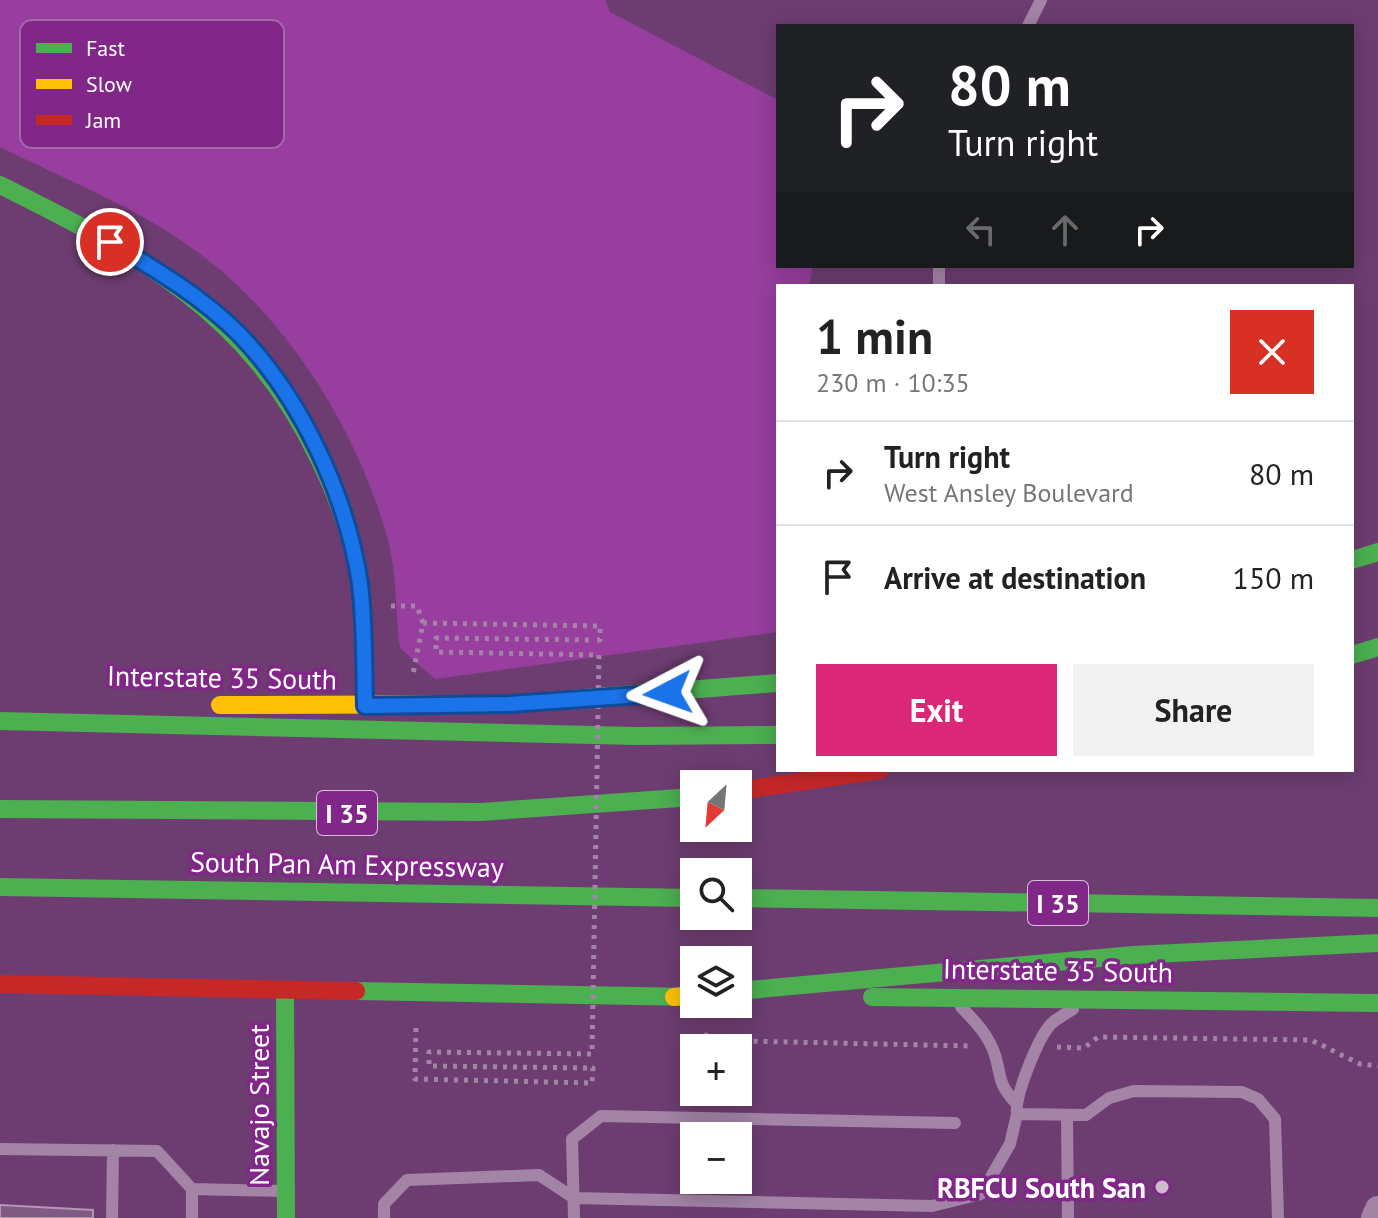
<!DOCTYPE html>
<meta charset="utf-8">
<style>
:root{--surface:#fff;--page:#f2f2f2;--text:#222;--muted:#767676;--line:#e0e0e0;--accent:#db2777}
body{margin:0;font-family:"PT Sans",sans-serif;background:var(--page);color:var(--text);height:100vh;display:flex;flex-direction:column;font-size:30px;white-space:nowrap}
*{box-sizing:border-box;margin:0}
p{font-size:26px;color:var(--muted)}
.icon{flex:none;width:44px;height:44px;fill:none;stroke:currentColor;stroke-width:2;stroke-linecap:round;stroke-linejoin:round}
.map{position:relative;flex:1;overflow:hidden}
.side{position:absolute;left:776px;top:284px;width:578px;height:488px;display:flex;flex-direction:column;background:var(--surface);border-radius:0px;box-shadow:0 4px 20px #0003}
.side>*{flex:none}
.top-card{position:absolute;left:776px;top:24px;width:578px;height:244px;border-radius:0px;box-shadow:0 4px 20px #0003;background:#202124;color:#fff;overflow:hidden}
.needle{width:52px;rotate:206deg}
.buttons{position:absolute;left:680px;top:770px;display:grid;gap:16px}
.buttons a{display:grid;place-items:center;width:72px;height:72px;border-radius:0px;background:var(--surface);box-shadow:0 4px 20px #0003;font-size:40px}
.pin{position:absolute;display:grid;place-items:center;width:68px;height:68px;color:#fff;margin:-34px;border:4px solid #fff;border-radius:50%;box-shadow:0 2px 8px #0007}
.me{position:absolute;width:88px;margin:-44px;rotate:266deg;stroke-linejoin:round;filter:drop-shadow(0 0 6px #0008)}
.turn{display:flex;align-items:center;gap:28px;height:168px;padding:0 40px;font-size:36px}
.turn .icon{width:104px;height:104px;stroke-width:2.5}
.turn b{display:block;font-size:56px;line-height:68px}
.lanes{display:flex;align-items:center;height:76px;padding:0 40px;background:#0003;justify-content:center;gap:40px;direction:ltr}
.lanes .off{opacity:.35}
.round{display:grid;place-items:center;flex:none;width:84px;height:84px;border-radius:0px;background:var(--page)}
.overview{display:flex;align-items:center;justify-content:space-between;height:136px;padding:0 40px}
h1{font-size:48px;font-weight:600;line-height:60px}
.button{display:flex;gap:16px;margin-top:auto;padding:16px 40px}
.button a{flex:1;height:92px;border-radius:0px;background:var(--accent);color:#fff;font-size:32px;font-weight:600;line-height:92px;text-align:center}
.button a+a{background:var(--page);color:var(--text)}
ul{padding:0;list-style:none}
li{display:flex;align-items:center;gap:24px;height:104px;padding:0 40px;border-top:2px solid var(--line)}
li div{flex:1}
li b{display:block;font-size:30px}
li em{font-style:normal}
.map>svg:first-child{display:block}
.green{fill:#973e9e}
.building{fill:#805a83;stroke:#b297b5;stroke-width:2}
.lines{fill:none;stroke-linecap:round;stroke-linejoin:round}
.path{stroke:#a384a6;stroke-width:5;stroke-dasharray:4 6;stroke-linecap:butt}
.lane{stroke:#a384a6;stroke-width:12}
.street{stroke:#a384a6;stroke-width:26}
.fast{stroke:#4caf50;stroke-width:18}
.slow{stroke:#ffc107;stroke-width:18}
.jam{stroke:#c62828;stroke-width:18}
.path-bridge{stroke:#a384a6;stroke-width:5;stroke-dasharray:4 6;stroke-linecap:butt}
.route-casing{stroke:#114b97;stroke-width:20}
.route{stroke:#1a73e8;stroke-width:14}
.poi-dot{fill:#ccbbcd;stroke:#802787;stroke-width:3}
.labels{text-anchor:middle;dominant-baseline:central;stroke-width:7;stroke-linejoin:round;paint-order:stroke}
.shield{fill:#802787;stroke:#d9bedb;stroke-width:2}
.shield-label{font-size:26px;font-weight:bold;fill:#fff}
.street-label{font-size:28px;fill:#fff;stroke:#802787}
.poi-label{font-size:28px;font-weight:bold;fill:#fff;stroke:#802787;text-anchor:end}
.key{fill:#802787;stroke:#a668ab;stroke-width:2}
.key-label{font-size:22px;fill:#fff}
</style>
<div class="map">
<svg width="1378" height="1218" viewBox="0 0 1378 1218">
<rect width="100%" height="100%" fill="#6d3d71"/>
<!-- green -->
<path class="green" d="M 0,0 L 605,0 L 610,12 L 778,100 L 778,266 L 813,266 L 809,286 L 778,286 L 778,632 L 435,679 L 400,648 C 395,611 397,568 386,533 C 356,429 290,323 204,257 C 144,210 68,181 0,147 Z"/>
<!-- building -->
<path class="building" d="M 0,1205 L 93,1210 L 93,1218 L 0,1218 Z"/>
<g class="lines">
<!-- path -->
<path class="path" d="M 391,606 L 417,606 L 423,623 L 413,674
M 423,623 L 600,626 L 600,640 L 594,640
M 416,1028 L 415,1079 L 592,1083 L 593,1068 L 587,1068
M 704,1035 L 745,1041 L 971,1046
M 1057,1047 L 1084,1048 L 1098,1037 L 1311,1040 L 1360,1064 L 1378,1066"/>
<!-- lane -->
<path class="lane" d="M 1028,26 L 1041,0
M 939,286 L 939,266
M 961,1007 C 975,1021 989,1036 995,1055 C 1002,1078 997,1082 1015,1102
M 1073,1009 C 1066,1014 1057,1018 1051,1024 C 1038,1038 1014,1097 1017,1114 L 1086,1115 L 1109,1098 L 1134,1091 L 1242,1092 L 1258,1099 L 1275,1119 L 1278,1218
M 1067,1115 L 1068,1218
M 0,1149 L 157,1151 L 192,1189 L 284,1191
M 112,1218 L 113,1150
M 192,1218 L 192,1189
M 384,1218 L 384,1204 L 407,1180 L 539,1175 L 574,1198 L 932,1206 L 981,1194 L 1010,1144 L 1017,1114
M 574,1218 L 572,1139 L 601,1116 L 955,1123"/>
<!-- street -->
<path class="street" d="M 1374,1218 L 1378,1209"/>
<!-- fast -->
<path class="fast" d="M 0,185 C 139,254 249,312 319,459 C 338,498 354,541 360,585 C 365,625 364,666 365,706
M 1352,560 L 1378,552
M 1352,655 L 1378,647
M 609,696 L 778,683
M 0,721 L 635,736 L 778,735
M 0,809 L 481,812 L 694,797
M 0,887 L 694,898
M 738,898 L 1378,908
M 356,991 L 694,997
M 738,991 L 1133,955 L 1378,943
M 285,992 L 286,1218
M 872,997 L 1378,1003"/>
<!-- slow -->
<path class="slow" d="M 220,705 L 510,704 L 609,696
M 674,997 L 694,995"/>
<!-- jam -->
<path class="jam" d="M 738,791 L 880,770
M 0,984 L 356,991"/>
<!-- path-bridge -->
<path class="path-bridge" d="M 587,1068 L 429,1066 L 429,1052 L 592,1054 L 599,655 L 436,652 L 436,638 L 594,640"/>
</g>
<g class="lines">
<defs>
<path id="route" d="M 110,242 C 155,269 202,297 239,334 C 301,398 347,496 360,584 C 365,624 364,666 365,706 L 510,704 L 668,693"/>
</defs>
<!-- route casing -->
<use href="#route" class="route-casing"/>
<!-- route -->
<use href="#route" class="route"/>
</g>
<!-- markers -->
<circle class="poi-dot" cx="1162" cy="1187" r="8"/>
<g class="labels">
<!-- shield labels -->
<g class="shield">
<rect x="317" y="791" width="60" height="44" rx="6"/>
<rect x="1028" y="881" width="60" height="44" rx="6"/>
</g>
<g class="shield-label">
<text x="347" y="813">I 35</text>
<text x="1058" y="903">I 35</text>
</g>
<!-- street labels -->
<g class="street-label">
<text transform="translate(222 677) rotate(1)">Interstate 35 South</text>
<text transform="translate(347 864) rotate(1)">South Pan Am Expressway</text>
<text transform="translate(1058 970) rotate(1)">Interstate 35 South</text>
<text transform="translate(258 1105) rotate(-90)">Navajo Street</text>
</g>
<!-- poi labels -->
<g class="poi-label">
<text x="1146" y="1187">RBFCU South San</text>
</g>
</g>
<!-- legend -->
<rect x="20" y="20" width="264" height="128" rx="12" class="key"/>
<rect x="36" y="43" width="36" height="10" fill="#4caf50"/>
<rect x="36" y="79" width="36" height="10" fill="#ffc107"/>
<rect x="36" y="115" width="36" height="10" fill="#c62828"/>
<g class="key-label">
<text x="86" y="56">Fast</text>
<text x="86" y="92">Slow</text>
<text x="86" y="128">Jam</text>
</g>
</svg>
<div class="buttons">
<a><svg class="needle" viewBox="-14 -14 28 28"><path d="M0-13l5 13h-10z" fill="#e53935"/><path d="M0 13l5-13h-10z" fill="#767676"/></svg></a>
<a><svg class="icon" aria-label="search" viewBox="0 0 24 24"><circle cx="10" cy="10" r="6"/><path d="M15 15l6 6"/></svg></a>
<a><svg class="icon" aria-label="layers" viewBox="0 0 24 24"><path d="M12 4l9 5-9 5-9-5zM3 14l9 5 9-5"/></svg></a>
<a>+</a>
<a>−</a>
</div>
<div class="pin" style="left:110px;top:242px;background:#d93025"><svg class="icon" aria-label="arrive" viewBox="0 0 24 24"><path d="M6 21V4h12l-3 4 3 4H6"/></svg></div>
<svg class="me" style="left:668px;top:693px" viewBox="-20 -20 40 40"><path d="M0-17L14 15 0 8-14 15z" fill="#1a73e8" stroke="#fff" stroke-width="4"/></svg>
<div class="top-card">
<div class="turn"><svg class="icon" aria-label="right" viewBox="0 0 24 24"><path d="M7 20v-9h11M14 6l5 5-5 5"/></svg><div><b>80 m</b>Turn right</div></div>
<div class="lanes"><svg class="icon off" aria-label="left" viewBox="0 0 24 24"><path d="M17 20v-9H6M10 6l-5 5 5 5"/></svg><svg class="icon off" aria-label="ahead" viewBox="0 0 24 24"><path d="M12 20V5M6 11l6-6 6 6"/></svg><svg class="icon" aria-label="right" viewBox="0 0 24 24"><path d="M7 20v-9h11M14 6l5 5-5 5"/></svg></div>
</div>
<section class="side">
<div class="overview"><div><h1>1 min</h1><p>230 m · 10:35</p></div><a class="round" style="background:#d93025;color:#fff"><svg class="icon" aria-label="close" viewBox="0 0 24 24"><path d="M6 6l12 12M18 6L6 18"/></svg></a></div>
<ul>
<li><svg class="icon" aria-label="right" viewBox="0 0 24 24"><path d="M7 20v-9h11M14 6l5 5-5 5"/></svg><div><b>Turn right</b><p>West Ansley Boulevard</p></div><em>80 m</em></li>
<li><svg class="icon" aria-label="arrive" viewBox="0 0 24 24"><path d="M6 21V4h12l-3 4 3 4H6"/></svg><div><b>Arrive at destination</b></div><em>150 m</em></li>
</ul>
<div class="button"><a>Exit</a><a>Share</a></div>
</section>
</div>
